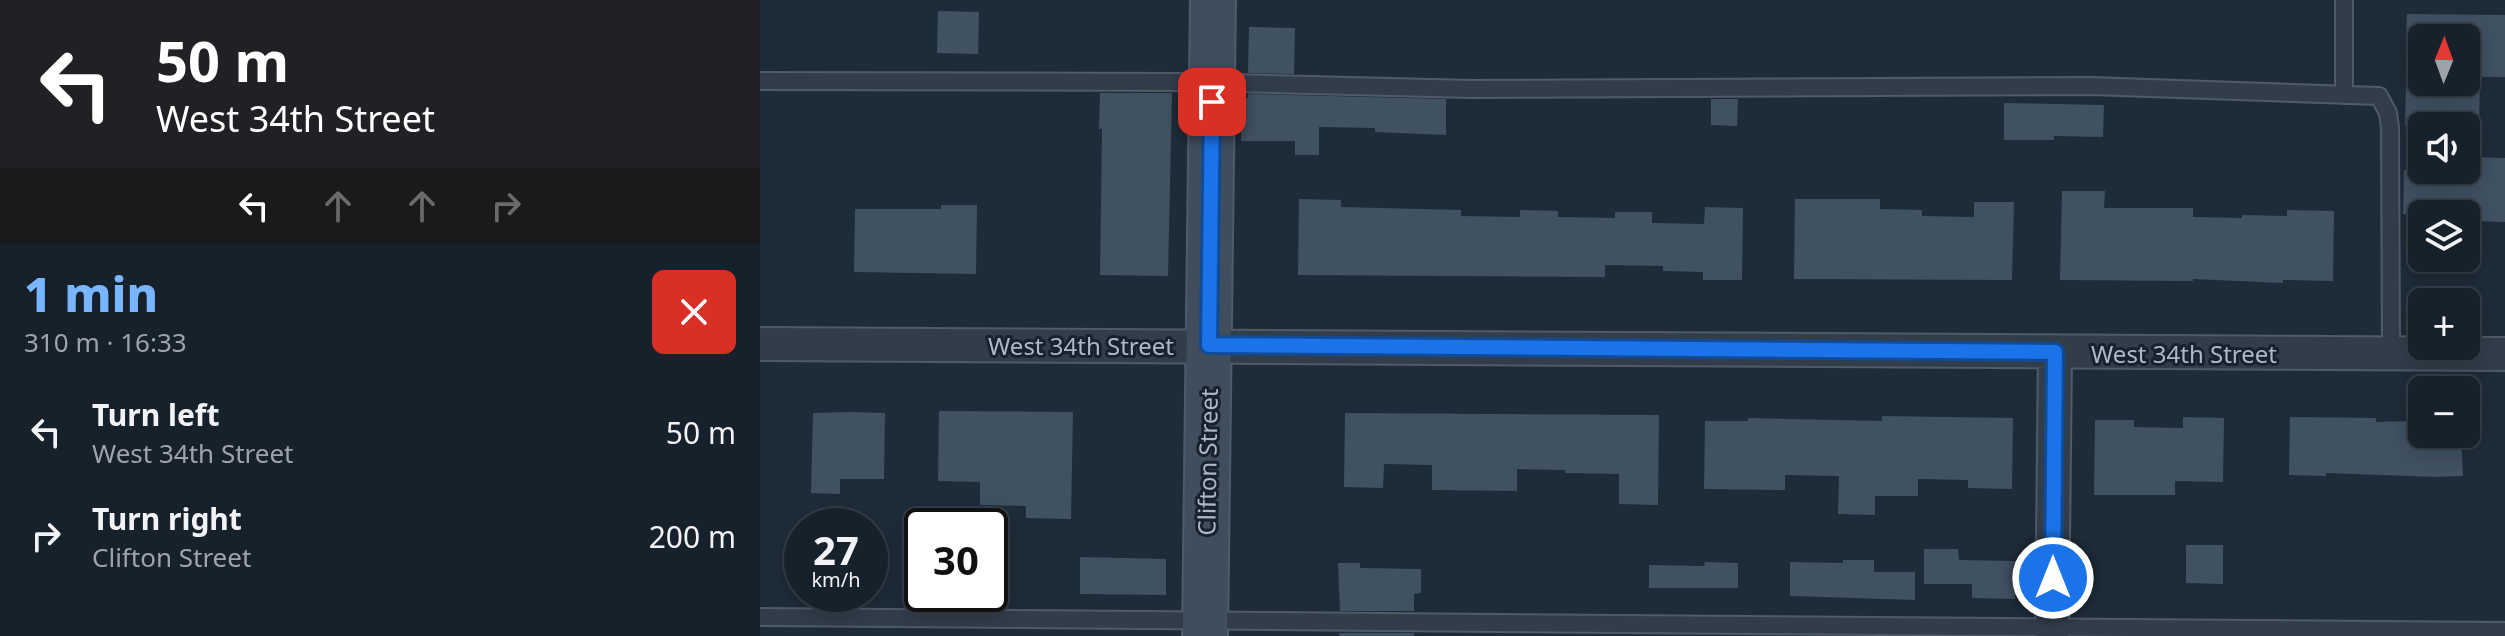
<!DOCTYPE html>
<meta charset="utf-8">
<style>
:root{--surface:#16212b;--page:#1f2933;--text:#f1f3f6;--muted:#9ea3a9;--line:#353e47;--accent:#78b7ff}
body{margin:0;font-family:"Noto Sans",sans-serif;background:var(--page);color:var(--text);height:100vh;display:flex;flex-direction:column;font-size:30px;white-space:nowrap}
*{box-sizing:border-box;margin:0}
p{font-size:26px;color:var(--muted)}
.icon{flex:none;width:44px;height:44px;fill:none;stroke:currentColor;stroke-width:2;stroke-linecap:round;stroke-linejoin:round}
.map{position:relative;flex:1;overflow:hidden}
.drawer{display:flex;flex-direction:column;background:var(--surface);width:760px}
.drawer>*{flex:none}
.guide{background:#202124;color:#fff;overflow:hidden}
.needle{width:52px;rotate:1deg}
.controls{position:absolute;left:1648px;top:24px;display:grid;gap:16px}
.controls a{display:grid;place-items:center;width:72px;height:72px;border-radius:12px;background:var(--surface);box-shadow:0 4px 20px #0003,0 0 0 2px var(--line);font-size:40px}
.speed{position:absolute;left:24px;top:508px;display:flex;gap:16px;font-size:40px;font-weight:700;text-align:center}
.speed>*{display:grid;place-content:center;width:104px;height:104px;border-radius:50%;background:var(--surface);box-shadow:0 4px 20px #0003,0 0 0 2px var(--line);line-height:1}
.speed small{font-size:20px;font-weight:400}
.speed .limit{border:4px solid #111;border-radius:12px;background:#fff;color:#111}
.pin{position:absolute;display:grid;place-items:center;width:68px;height:68px;color:#fff;margin:-34px;border-radius:16px;box-shadow:0 4px 12px #0006}
.me{position:absolute;width:88px;margin:-44px;rotate:0deg;stroke-linejoin:round;filter:drop-shadow(0 0 6px #0008)}
.turn{display:flex;align-items:center;gap:28px;height:168px;padding:0 24px;font-size:36px}
.turn .icon{width:104px;height:104px;stroke-width:2.5}
.turn b{display:block;font-size:56px;line-height:68px}
.lanes{display:flex;align-items:center;height:76px;padding:0 24px;background:#0003;justify-content:center;gap:40px;direction:ltr}
.lanes .off{opacity:.35}
.round{display:grid;place-items:center;flex:none;width:84px;height:84px;border-radius:12px;background:var(--page)}
.summary{display:flex;align-items:center;justify-content:space-between;height:136px;padding:0 24px}
h1{font-size:48px;font-weight:800;line-height:60px;color:var(--accent)}
ul{padding:0;list-style:none}
li{display:flex;align-items:center;gap:24px;height:104px;padding:0 24px}
li div{flex:1}
li b{display:block;font-size:30px}
li em{font-style:normal}
main{display:flex;flex:1;min-height:0}
.map>svg:first-child{display:block}
.building{fill:#405162}
.lines{fill:none;stroke-linecap:round;stroke-linejoin:round}
.lane-casing{stroke:#4f5b68;stroke-width:20}
.street-casing{stroke:#4f5b68;stroke-width:36}
.secondary-casing{stroke:#4f5b68;stroke-width:48}
.lane{stroke:#323d4a;stroke-width:16}
.street{stroke:#323d4a;stroke-width:32}
.secondary{stroke:#3f4d5d;stroke-width:44}
.route-casing{stroke:#114b97;stroke-width:20}
.route{stroke:#1a73e8;stroke-width:14}
.labels{text-anchor:middle;dominant-baseline:central;stroke-width:6;stroke-linejoin:round;paint-order:stroke}
.street-label{font-size:24px;fill:#acb8c7;stroke:#17222e}
</style>
<main>
<section class="drawer">
<div class="guide">
<div class="turn"><svg class="icon" aria-label="left" viewBox="0 0 24 24"><path d="M17 20v-9H6M10 6l-5 5 5 5"/></svg><div><b>50 m</b>West 34th Street</div></div>
<div class="lanes"><svg class="icon" aria-label="left" viewBox="0 0 24 24"><path d="M17 20v-9H6M10 6l-5 5 5 5"/></svg><svg class="icon off" aria-label="ahead" viewBox="0 0 24 24"><path d="M12 20V5M6 11l6-6 6 6"/></svg><svg class="icon off" aria-label="ahead" viewBox="0 0 24 24"><path d="M12 20V5M6 11l6-6 6 6"/></svg><svg class="icon off" aria-label="right" viewBox="0 0 24 24"><path d="M7 20v-9h11M14 6l5 5-5 5"/></svg></div>
</div>
<div class="summary"><div><h1>1 min</h1><p>310 m · 16:33</p></div><a class="round" style="background:#d93025;color:#fff"><svg class="icon" aria-label="close" viewBox="0 0 24 24"><path d="M6 6l12 12M18 6L6 18"/></svg></a></div>
<ul>
<li><svg class="icon" aria-label="left" viewBox="0 0 24 24"><path d="M17 20v-9H6M10 6l-5 5 5 5"/></svg><div><b>Turn left</b><p>West 34th Street</p></div><em>50 m</em></li>
<li><svg class="icon" aria-label="right" viewBox="0 0 24 24"><path d="M7 20v-9h11M14 6l5 5-5 5"/></svg><div><b>Turn right</b><p>Clifton Street</p></div><em>200 m</em></li>
</ul>
</section>
<div class="map">
<svg width="1745" height="636" viewBox="0 0 1745 636">
<rect width="100%" height="100%" fill="#1e2c39"/>
<!-- building -->
<path class="building" d="M 178,11 L 219,12 L 218,54 L 177,53 Z
M 1647,14 L 1745,15 L 1745,77 L 1706,77 L 1706,38 L 1646,38 Z
M 489,27 L 535,28 L 534,74 L 488,73 Z
M 1646,82 L 1720,82 L 1719,126 L 1645,126 Z
M 340,93 L 412,93 L 408,276 L 340,275 L 342,129 L 339,129 Z
M 488,94 L 686,99 L 686,135 L 615,132 L 615,128 L 559,127 L 559,155 L 535,155 L 535,141 L 481,141 L 481,98 L 488,98 Z
M 951,99 L 978,99 L 977,126 L 951,125 Z
M 1244,103 L 1344,105 L 1343,137 L 1294,136 L 1294,140 L 1244,140 Z
M 1706,157 L 1745,158 L 1745,222 L 1706,221 L 1706,214 L 1643,214 L 1644,170 L 1706,170 Z
M 1302,191 L 1345,191 L 1344,208 L 1433,208 L 1433,217 L 1482,218 L 1482,215 L 1527,216 L 1527,210 L 1574,211 L 1573,281 L 1523,280 L 1523,283 L 1433,279 L 1433,281 L 1300,280 Z
M 539,199 L 581,200 L 581,207 L 701,210 L 701,216 L 760,217 L 760,210 L 798,211 L 798,217 L 855,218 L 855,212 L 892,212 L 892,223 L 944,224 L 945,207 L 983,208 L 982,280 L 943,280 L 943,272 L 903,271 L 903,266 L 845,265 L 845,277 L 538,275 Z
M 1035,199 L 1120,199 L 1120,209 L 1162,210 L 1162,216 L 1214,217 L 1214,202 L 1254,202 L 1252,280 L 1034,279 Z
M 181,205 L 217,205 L 216,274 L 94,272 L 95,209 L 181,209 Z
M 179,411 L 313,412 L 311,519 L 266,518 L 266,506 L 220,505 L 220,482 L 178,481 Z
M 92,412 L 125,413 L 124,479 L 80,479 L 80,494 L 51,493 L 53,413 Z
M 585,413 L 899,415 L 898,505 L 859,504 L 859,474 L 805,473 L 805,470 L 757,469 L 757,491 L 672,490 L 672,465 L 624,464 L 623,488 L 584,487 Z
M 1122,416 L 1253,418 L 1252,489 L 1208,488 L 1208,480 L 1158,479 L 1158,496 L 1115,496 L 1115,515 L 1078,514 L 1079,476 L 1025,475 L 1025,490 L 944,489 L 945,421 L 988,421 L 988,418 L 1122,421 Z
M 1423,417 L 1464,418 L 1463,482 L 1415,481 L 1415,495 L 1334,495 L 1335,420 L 1374,420 L 1374,427 L 1423,428 Z
M 1530,417 L 1616,418 L 1616,422 L 1656,421 L 1656,434 L 1701,434 L 1703,476 L 1675,477 L 1566,473 L 1566,476 L 1529,475 Z
M 1426,545 L 1463,545 L 1463,584 L 1426,583 Z
M 1164,549 L 1198,549 L 1199,560 L 1256,561 L 1255,599 L 1212,598 L 1212,584 L 1164,584 Z
M 320,557 L 406,559 L 406,595 L 320,594 Z
M 1083,560 L 1114,560 L 1114,572 L 1155,572 L 1155,600 L 1030,596 L 1030,562 L 1083,563 Z
M 945,562 L 978,563 L 978,588 L 889,588 L 889,565 L 944,566 Z
M 578,563 L 600,563 L 600,568 L 661,569 L 661,593 L 654,594 L 654,611 L 580,611 Z
M 579,633 L 654,633 L 654,636 L 579,636 Z"/>
<g class="lines">
<defs>
<path id="lane" d="M 1584,0 L 1584,95
M 0,81 L 427,82 L 711,89 L 1331,86 L 1619,96 L 1628,113 L 1630,128 L 1631,354
M 0,617 L 1745,631"/>
<path id="street" d="M 0,344 L 1745,354
M 1292,636 L 1295,352"/>
<path id="secondary" d="M 445,636 L 453,0"/>
</defs>
<!-- lane casing -->
<use href="#lane" class="lane-casing"/>
<!-- street casing -->
<use href="#street" class="street-casing"/>
<!-- secondary casing -->
<use href="#secondary" class="secondary-casing"/>
<!-- lane -->
<use href="#lane" class="lane"/>
<!-- street -->
<use href="#street" class="street"/>
<!-- secondary -->
<use href="#secondary" class="secondary"/>
</g>
<g class="lines">
<defs>
<path id="route" d="M 452,102 L 449,345 L 1295,352 L 1293,578"/>
</defs>
<!-- route casing -->
<use href="#route" class="route-casing"/>
<!-- route -->
<use href="#route" class="route"/>
</g>
<g class="labels">
<!-- street labels -->
<g class="street-label">
<text x="321" y="345">West 34th Street</text>
<text x="1424" y="353">West 34th Street</text>
<text transform="translate(447 462) rotate(-89)">Clifton Street</text>
</g>
</g>
</svg>
<div class="controls">
<a><svg class="needle" viewBox="-14 -14 28 28"><path d="M0-13l5 13h-10z" fill="#e53935"/><path d="M0 13l5-13h-10z" fill="#9ea3a9"/></svg></a>
<a><svg class="icon" aria-label="sound" viewBox="0 0 24 24"><path d="M4 9h4l5-4v14l-5-4H4zM17 9q2 3 0 6"/></svg></a>
<a><svg class="icon" aria-label="layers" viewBox="0 0 24 24"><path d="M12 4l9 5-9 5-9-5zM3 14l9 5 9-5"/></svg></a>
<a>+</a>
<a>−</a>
</div>
<div class="speed"><div>27<small>km/h</small></div><div class="limit">30</div></div>
<div class="pin" style="left:452px;top:102px;background:#d93025"><svg class="icon" aria-label="arrive" viewBox="0 0 24 24"><path d="M6 21V4h12l-3 4 3 4H6"/></svg></div>
<svg class="me" style="left:1293px;top:578px" viewBox="-20 -20 40 40"><circle r="17" fill="#1a73e8" stroke="#fff" stroke-width="3"/><path d="M0-11L8 9 0 5-8 9z" fill="#fff"/></svg>
</div>
</main>
